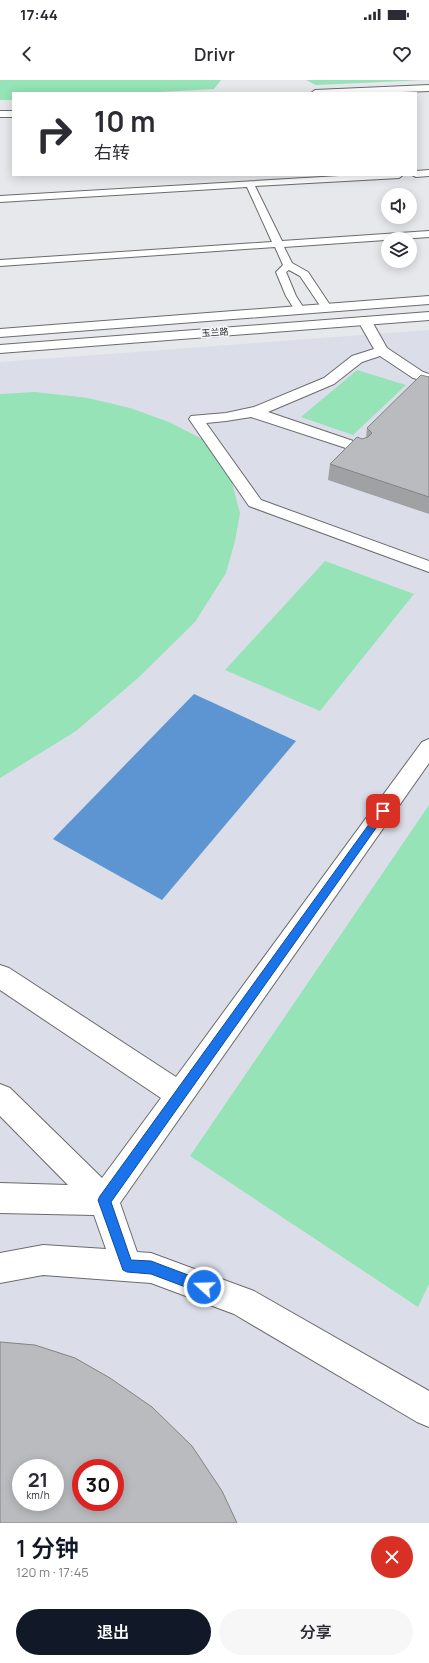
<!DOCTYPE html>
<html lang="zh">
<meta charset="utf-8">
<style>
:root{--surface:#fff;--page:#f7f7f7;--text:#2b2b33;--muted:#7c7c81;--accent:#111827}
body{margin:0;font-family:Manrope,"Noto Sans SC",sans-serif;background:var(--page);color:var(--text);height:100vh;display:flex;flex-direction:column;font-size:15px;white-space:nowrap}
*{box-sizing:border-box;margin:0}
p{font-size:13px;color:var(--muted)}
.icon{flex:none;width:22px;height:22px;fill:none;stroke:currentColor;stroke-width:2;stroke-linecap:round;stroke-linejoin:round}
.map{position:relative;height:1443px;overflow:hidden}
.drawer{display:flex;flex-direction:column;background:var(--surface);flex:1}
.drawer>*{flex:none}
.banner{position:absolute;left:12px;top:12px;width:405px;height:84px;border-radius:0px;box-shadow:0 2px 10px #0003;background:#fff;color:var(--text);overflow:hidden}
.tools{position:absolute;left:381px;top:108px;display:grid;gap:8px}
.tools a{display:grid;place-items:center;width:36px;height:36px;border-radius:50%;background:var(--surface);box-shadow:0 2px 10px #0003;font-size:20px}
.speed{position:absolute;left:12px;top:1379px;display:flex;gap:8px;font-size:20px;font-weight:700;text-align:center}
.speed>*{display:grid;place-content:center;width:52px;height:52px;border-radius:50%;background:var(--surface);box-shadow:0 2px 10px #0003;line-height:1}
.speed small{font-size:10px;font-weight:400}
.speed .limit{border:6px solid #d22;background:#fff;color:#111}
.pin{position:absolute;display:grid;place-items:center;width:34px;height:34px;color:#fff;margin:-17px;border-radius:8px;box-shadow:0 2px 6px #0006}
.me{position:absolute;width:44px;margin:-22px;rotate:290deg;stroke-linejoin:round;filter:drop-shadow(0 0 3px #0008)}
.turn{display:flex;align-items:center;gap:14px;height:84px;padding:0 16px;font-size:18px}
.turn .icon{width:52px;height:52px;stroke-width:2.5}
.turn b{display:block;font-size:28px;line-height:34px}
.round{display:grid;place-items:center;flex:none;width:42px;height:42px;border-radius:21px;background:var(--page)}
.summary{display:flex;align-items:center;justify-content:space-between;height:68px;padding:0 16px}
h1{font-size:24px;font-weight:600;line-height:30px;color:var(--accent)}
.cta{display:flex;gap:8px;margin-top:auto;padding:8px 16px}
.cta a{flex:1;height:46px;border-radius:24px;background:var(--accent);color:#fff;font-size:16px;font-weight:600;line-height:46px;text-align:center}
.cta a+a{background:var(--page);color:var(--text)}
.status{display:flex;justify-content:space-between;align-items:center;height:28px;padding:0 20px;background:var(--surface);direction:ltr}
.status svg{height:11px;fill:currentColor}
header{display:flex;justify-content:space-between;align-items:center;height:52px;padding:0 16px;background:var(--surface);font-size:18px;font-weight:600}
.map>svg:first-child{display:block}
.built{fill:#dbdee8;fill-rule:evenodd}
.green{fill:#95e3b6}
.water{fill:#5c95d2}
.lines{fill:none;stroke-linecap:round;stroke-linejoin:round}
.service-casing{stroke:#6b6b6e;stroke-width:2}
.minor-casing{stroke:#6b6b6e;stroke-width:2}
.tertiary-casing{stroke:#6b6b6e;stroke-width:2}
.service{fill:#fff;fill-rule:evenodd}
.minor{fill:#fff;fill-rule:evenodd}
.tertiary{fill:#fff;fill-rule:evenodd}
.wall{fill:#a0a1a3}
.building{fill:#babbbe;stroke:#828385;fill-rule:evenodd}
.route{fill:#1a73e8;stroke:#114b97}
.labels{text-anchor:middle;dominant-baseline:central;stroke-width:3.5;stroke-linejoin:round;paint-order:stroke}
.far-street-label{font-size:9px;fill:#272728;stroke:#f4f5f8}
</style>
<div class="status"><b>17:44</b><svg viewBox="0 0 49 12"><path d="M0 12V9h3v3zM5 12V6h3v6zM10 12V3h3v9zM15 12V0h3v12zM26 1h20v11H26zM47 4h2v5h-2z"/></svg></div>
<header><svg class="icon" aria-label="back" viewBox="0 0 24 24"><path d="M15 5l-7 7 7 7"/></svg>Drivr<svg class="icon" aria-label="heart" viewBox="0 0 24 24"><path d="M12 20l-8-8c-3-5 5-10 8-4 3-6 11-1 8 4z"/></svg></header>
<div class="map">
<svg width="429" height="1443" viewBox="0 0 429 1443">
<rect width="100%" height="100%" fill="#e7e8eb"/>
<!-- built -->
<path class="built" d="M 429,250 L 429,1443 L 0,1443 L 0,282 ZM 21,1388 L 55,1388 L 55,1422 L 21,1422 ZM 81,1388 L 115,1388 L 115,1422 L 81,1422 Z"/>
<!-- green -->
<path class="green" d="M 0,0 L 221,0 L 214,9 L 141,13 L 13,13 L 13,20 L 0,20 Z
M 306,0 L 426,0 L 316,5 Z
M 357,290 L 406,305 L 353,355 L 301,337 Z
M 35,312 L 88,318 L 130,328 L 169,342 L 204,360 L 228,388 L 240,433 L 235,461 L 226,493 L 195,542 L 138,598 L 76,651 L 0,698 L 0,314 Z
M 325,481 L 414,514 L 320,631 L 225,590 Z
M 429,725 L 429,1204 L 418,1227 L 190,1076 Z"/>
<!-- water -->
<path class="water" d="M 194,614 L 296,661 L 162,820 L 53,759 Z"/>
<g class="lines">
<defs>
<path id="service" d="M 429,90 L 429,96 L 416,97 L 412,95 L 416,95 L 416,91 Z
M 356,95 L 403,95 L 399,98 L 255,106 L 282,161 L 429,151 L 429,157 L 284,167 L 292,183 L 308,192 L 332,228 L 331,230 L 323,230 L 300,196 L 289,190 L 286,192 L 296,216 L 305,230 L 300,233 L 296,232 L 286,216 L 276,192 L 283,185 L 275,167 L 0,186 L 0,180 L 272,162 L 247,107 L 0,122 L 0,116 Z"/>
<path id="minor" d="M 429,5 L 429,11 L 375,13 L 311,13 L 315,10 Z
M 0,31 L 13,31 L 13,37 L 0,37 Z
M 365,237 L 370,238 L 387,268 L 423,292 L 429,294 L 429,302 L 413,298 L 380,276 L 362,282 L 334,304 L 268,332 L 365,365 L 368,368 L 365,371 L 360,373 L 355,371 L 251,337 L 226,341 L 206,343 L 261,420 L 429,481 L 429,492 L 249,426 L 189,339 L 191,336 L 226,333 L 254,327 L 324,298 L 352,276 L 374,269 L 358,241 L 360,238 Z
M 429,659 L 429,683 L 120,1123 L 137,1172 L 151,1173 L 254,1211 L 429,1311 L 429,1347 L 417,1342 L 234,1234 L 151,1203 L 43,1195 L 0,1203 L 0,1173 L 43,1165 L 106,1169 L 94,1135 L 0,1133 L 0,1103 L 68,1105 L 0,1036 L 0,1004 L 10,1008 L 102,1098 L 161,1018 L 0,910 L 0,885 L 9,888 L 176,997 L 422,662 Z"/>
<path id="tertiary" d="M 429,216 L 429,224 L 0,257 L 0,249 Z
M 429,232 L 429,240 L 0,273 L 0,265 Z"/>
</defs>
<!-- service casing -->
<use href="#service" class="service-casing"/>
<!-- minor casing -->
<use href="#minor" class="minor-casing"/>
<!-- tertiary casing -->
<use href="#tertiary" class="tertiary-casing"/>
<!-- service -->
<use href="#service" class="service"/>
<!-- minor -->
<use href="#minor" class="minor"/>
<!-- tertiary -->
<use href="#tertiary" class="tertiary"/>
</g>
<!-- wall -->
<path class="wall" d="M 429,297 L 429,434 L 328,400 L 330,384 L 362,359 L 366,358 L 367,348 Z"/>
<!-- building -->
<path class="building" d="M 421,295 L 429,297 L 429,417 L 330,384 L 357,357 L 362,359 L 368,357 L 372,353 L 367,348 Z
M 0,1262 L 35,1265 L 75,1278 L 110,1298 L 152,1327 L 192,1366 L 222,1411 L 237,1443 L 0,1443 ZM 21,1388 L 55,1388 L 55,1422 L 21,1422 ZM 81,1388 L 115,1388 L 115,1422 L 81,1422 Z"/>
<!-- route -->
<path class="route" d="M 383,728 L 386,729 L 387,731 L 386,734 L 111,1122 L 131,1180 L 151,1181 L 204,1201 L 208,1203 L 210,1207 L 208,1212 L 204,1214 L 151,1194 L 127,1192 L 123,1190 L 98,1120 L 100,1116 L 380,729 Z"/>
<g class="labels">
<!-- far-street labels -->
<g class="far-street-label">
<text transform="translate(215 252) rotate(-4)">玉兰路</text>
</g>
</g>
</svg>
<div class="tools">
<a><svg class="icon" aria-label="sound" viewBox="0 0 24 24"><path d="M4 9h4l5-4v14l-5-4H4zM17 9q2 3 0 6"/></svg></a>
<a><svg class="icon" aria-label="layers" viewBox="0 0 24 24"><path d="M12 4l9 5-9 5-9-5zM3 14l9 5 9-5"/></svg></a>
</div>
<div class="speed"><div>21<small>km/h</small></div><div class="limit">30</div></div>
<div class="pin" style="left:383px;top:731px;background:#d93025"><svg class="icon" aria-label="arrive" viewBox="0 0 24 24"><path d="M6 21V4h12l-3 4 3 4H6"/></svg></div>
<svg class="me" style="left:204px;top:1207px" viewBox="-20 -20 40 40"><circle r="17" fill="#1a73e8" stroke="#fff" stroke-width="3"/><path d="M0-11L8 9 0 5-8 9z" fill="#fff"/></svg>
<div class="banner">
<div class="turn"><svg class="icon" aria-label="right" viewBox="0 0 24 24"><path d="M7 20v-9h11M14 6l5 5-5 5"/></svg><div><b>10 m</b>右转</div></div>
</div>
</div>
<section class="drawer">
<div class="summary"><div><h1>1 分钟</h1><p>120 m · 17:45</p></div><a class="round" style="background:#d93025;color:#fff"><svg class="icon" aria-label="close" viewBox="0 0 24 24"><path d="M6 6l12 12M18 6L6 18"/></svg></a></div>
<div class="cta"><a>退出</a><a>分享</a></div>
</section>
